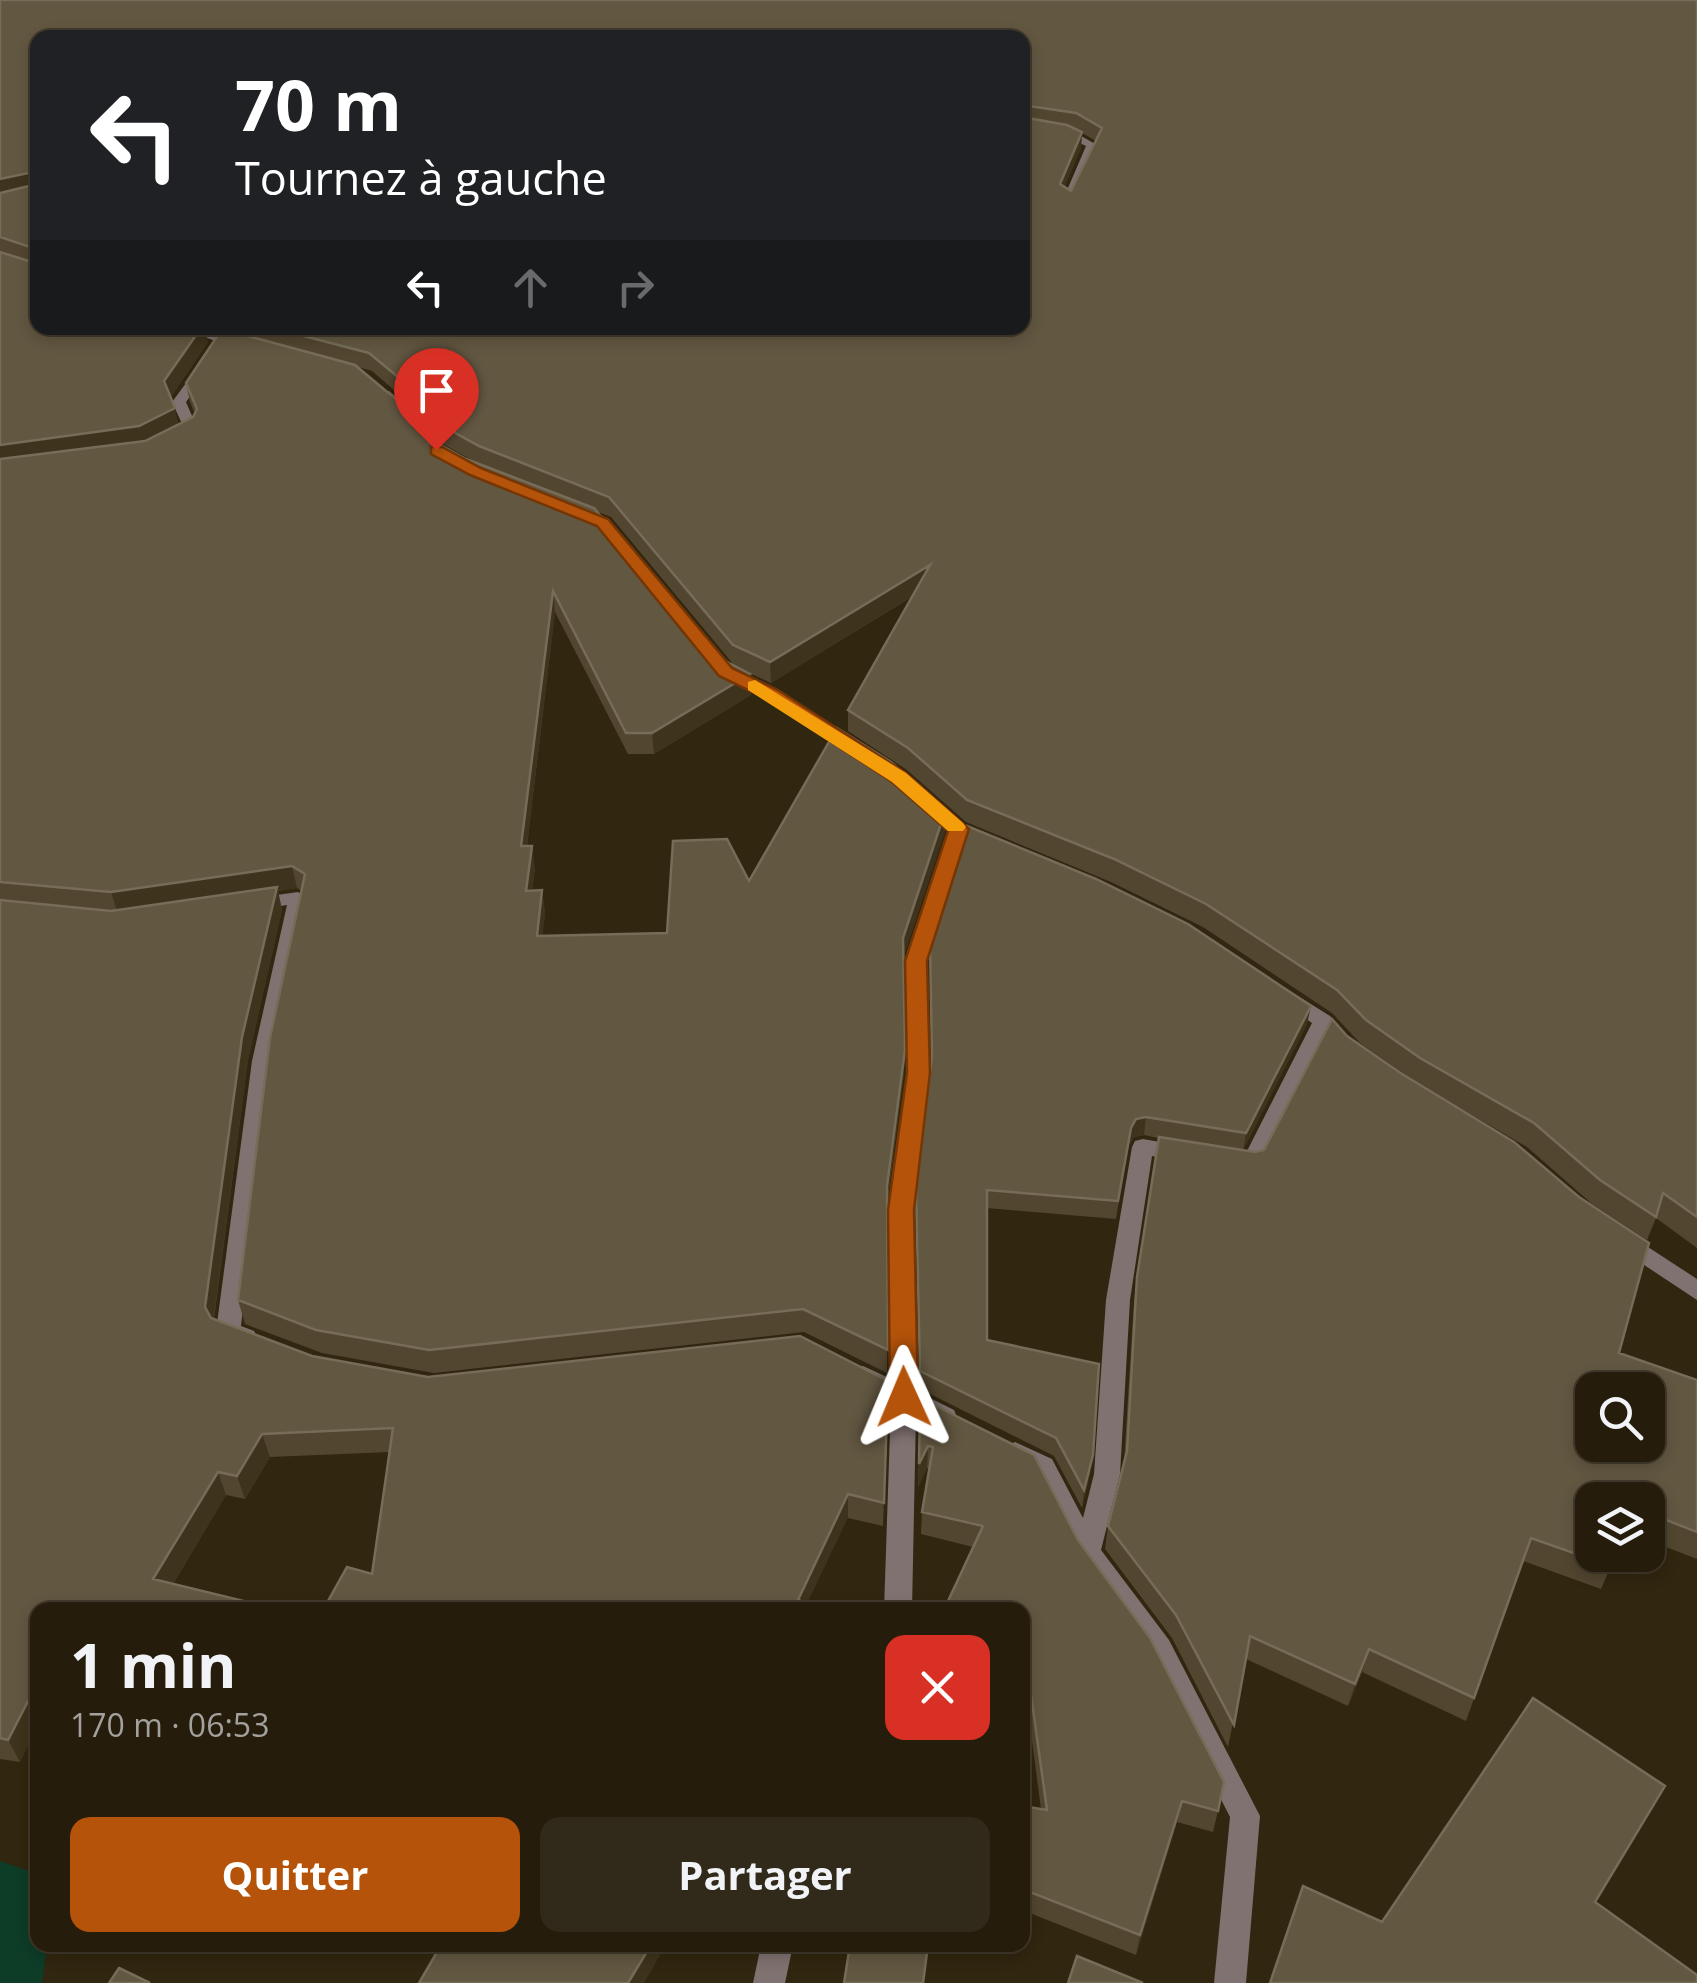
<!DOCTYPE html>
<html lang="fr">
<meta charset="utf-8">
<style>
:root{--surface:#251c0b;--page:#312919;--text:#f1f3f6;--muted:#a3a19d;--line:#423a2c;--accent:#b45309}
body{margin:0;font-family:"Open Sans",sans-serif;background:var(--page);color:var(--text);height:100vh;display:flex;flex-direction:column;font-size:38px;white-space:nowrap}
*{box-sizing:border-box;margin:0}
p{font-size:32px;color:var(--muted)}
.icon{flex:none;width:55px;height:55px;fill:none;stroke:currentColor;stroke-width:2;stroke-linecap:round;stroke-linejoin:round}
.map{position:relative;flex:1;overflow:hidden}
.sheet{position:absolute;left:30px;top:1602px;width:1000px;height:350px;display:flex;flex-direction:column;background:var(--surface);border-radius:20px;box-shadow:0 5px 15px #0003,0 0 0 2px var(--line)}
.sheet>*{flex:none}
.hud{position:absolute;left:30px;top:30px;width:1000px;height:305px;border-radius:20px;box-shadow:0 5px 15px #0003,0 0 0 2px var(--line);background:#202124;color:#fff;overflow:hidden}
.buttons{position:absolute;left:1575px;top:1372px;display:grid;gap:20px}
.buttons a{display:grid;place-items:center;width:90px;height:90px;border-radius:20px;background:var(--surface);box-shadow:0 5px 15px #0003,0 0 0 2px var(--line);font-size:50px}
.pin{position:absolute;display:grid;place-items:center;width:85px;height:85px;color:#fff;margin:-102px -42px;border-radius:50% 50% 50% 0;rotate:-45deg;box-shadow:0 0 10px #0007}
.pin .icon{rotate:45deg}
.me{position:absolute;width:110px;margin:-55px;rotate:359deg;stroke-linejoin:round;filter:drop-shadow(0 0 8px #0008)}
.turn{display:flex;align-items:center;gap:35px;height:210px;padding:0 40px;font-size:45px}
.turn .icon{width:130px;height:130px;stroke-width:2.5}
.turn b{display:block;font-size:70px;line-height:85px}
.lanes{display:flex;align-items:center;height:95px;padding:0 40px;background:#0003;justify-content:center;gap:50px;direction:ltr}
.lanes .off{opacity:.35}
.round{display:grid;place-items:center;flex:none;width:105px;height:105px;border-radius:20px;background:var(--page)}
.headline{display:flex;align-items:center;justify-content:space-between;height:170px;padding:0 40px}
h1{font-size:60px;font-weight:700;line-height:75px}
.action{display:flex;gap:20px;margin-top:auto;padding:20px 40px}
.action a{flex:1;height:115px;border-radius:20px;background:var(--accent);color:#fff;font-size:40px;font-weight:700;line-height:115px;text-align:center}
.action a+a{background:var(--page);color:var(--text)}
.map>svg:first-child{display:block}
.green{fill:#0d3c27}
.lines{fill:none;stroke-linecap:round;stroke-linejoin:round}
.street{fill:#807271;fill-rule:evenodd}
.wall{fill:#524630;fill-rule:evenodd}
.shaded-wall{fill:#3e331c}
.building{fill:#625741;stroke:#766c57;stroke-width:2.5;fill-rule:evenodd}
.route{fill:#b45309;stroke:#753606;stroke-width:2.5}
.slow{fill:#f59e0b}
</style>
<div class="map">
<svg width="1697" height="1983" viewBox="0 0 1697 1983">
<rect width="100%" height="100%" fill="#31260f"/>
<!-- green -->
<path class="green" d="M 0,1861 L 37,1874 L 38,1945 L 47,1945 L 42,1983 L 0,1983 Z"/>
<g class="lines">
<!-- street -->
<path class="street" d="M 1022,123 L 1074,132 L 1097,145 L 1071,204 L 1062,202 L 1086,146 L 1067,137 L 1022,129 Z
M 177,328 L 194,328 L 246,345 L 240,349 Z
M 198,367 L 209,370 L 186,402 L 198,430 L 181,440 L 171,440 L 171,434 L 184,428 L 172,402 Z
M 379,391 L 389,391 L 415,413 L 434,442 L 432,445 L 422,445 L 405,419 L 379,397 Z
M 727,667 L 777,690 L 865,750 L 862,754 L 850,754 L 765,698 L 721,675 L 719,672 Z
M 928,797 L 934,798 L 964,825 L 1000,843 L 991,848 L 964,838 L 926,961 L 928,1073 L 912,1209 L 916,1391 L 954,1410 L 957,1417 L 954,1424 L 945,1427 L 916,1414 L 912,1610 L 884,1610 L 891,1402 L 854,1383 L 851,1376 L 854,1369 L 863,1366 L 891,1379 L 890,1209 L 908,1073 L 906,961 L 949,830 L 919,802 Z
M 298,892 L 307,898 L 272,1061 L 241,1326 L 254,1331 L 258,1338 L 254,1345 L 246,1347 L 220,1338 L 216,1331 L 252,1061 L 287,905 L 255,910 L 246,904 L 255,898 Z
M 1290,991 L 1330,1016 L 1355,1044 L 1345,1051 L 1338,1049 L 1326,1036 L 1259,1170 L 1251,1172 L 1231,1168 L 1228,1162 L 1231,1156 L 1245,1155 L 1312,1023 L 1283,1003 L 1280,998 L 1283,993 Z
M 1143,1139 L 1188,1147 L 1191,1153 L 1188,1159 L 1180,1161 L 1152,1156 L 1130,1300 L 1120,1474 L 1101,1550 L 1169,1640 L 1260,1816 L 1246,1983 L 1214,1983 L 1230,1817 L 1149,1658 L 1078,1560 L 1034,1475 L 1006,1460 L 1002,1453 L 1006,1446 L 1015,1442 L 1052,1459 L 1083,1518 L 1094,1474 L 1106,1300 L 1132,1147 L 1135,1141 Z
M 1625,1232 L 1697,1279 L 1697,1300 L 1617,1247 L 1614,1241 L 1617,1235 Z
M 761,1945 L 793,1945 L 785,1983 L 753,1983 Z"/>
</g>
<!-- wall -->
<path class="wall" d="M 0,0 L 1697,0 L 1697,1248 L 1656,1218 L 1647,1240 L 1591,1203 L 1527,1147 L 1414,1081 L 1360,1043 L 1332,1013 L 1203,927 L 1111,882 L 966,822 L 907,770 L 848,731 L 848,710 L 913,596 L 771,683 L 745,671 L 751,695 L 654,754 L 628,754 L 555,612 L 527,846 L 535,868 L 532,890 L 542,890 L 545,913 L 542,936 L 667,933 L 749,881 L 946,809 L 945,831 L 903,958 L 904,1073 L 887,1205 L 887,1373 L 804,1332 L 434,1373 L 322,1353 L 245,1324 L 238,1300 L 302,891 L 297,888 L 278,891 L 282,910 L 248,1060 L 214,1319 L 312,1356 L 428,1377 L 888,1381 L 883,1526 L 848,1518 L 372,1574 L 390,1452 L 270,1457 L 245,1499 L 226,1495 L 173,1584 L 38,1610 L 20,1762 L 0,1759 ZM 1022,38 L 1022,328 L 208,328 L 221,331 L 186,383 L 190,402 L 195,414 L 193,417 L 178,424 L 171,397 L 208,342 L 38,328 ZM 1082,133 L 1096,141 L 1071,191 L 1064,187 L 1081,148 ZM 358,367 L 372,371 L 417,410 L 423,424 L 443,444 L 477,463 L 466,459 L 426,437 ZM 596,511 L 611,517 L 734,665 L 716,656 Z
M 930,944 L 1307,1024 L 1243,1150 L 1619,1353 L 1697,1380 L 1697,1559 L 1648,1540 L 1648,1500 L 1592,1500 L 1611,1566 L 1601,1589 L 1523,1561 L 1466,1721 L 1362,1672 L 1348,1706 L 1246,1659 L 1228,1747 L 1172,1638 L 1105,1549 L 1108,1526 L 1124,1462 L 1134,1300 L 1158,1138 L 1144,1135 L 1134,1137 L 1128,1146 L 1116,1219 L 987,1208 L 987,1340 L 1090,1473 L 1082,1508 L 1054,1456 L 920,1389 L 916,1209 L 916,1191 L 932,1063 Z
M 920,1398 L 1218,1811 L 1213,1832 L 1177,1822 L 1136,1955 L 1022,1910 L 1022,1806 L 1041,1809 L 1022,1665 L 1022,1610 L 947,1610 L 948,1601 L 973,1547 L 921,1534 L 922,1512 L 929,1469 L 927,1468 L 918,1487 Z"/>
<!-- shaded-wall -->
<path class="shaded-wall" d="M 1082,132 L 1081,148 L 1059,201 L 1060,184 Z
M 33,172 L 37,188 L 0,197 L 0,179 Z
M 201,328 L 205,328 L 208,342 L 169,400 L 164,381 Z
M 175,408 L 179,427 L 144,445 L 0,465 L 0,445 Z
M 930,565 L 930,585 L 771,683 L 770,662 Z
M 553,591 L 555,612 L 524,869 L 521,846 Z
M 750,674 L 751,695 L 654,754 L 652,733 Z
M 946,809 L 945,831 L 902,961 L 903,938 Z
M 532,846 L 535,868 L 529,913 L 526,891 Z
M 292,866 L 297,888 L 278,891 L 282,910 L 248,1060 L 212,1330 L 205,1307 L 118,914 L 111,892 Z
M 542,890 L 545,913 L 540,958 L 537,936 Z
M 1311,1006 L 1307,1024 L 1243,1151 L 1246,1133 Z
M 905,1050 L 904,1073 L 886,1209 L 887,1186 Z
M 1146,1117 L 1144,1135 L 1134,1137 L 1128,1146 L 1116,1219 L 1131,1128 L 1136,1119 Z
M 262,1434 L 270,1457 L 245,1499 L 237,1476 Z
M 928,1446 L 927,1468 L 918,1487 L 919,1464 Z
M 1093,1455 L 1090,1473 L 1082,1508 L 1084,1490 Z
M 218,1472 L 226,1495 L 162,1602 L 153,1579 Z
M 848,1494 L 848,1518 L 804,1610 L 798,1600 Z
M 1369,1649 L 1362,1672 L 1348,1706 L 1355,1684 Z
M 38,1682 L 38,1727 L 20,1762 L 8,1740 Z
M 1182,1801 L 1177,1822 L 1136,1955 L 1140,1935 Z
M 651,1945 L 666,1945 L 644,1983 L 628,1983 Z"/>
<!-- building -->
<path class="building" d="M 0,0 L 1697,0 L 1697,1217 L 1663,1193 L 1656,1217 L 1600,1180 L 1534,1123 L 1420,1058 L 1366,1020 L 1337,990 L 1206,904 L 1114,859 L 967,800 L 908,748 L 848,710 L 930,565 L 770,662 L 733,645 L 609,497 L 479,446 L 441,425 L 420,405 L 415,391 L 369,353 L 273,328 L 1022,328 L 1022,117 L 1067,125 L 1082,132 L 1060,184 L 1071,191 L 1102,128 L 1076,113 L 1022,105 L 1022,38 L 38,38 L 38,328 L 201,328 L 164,381 L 175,408 L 139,426 L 0,445 L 0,252 L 32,262 L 37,258 L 36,249 L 0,237 L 0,193 L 37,184 L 37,175 L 33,172 L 0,179 Z
M 222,329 L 355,365 L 398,401 L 403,413 L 426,437 L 466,459 L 594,508 L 716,656 L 750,674 L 652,733 L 626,733 L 553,591 L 521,846 L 532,846 L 526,891 L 542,890 L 537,936 L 667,933 L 673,841 L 727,839 L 749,881 L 837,728 L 891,762 L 946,809 L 903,938 L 905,1050 L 887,1186 L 888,1350 L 803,1309 L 429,1350 L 316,1330 L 238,1300 L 270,1038 L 305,874 L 292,866 L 111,892 L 0,882 L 0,459 L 145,441 L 193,417 L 197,409 L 186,383 Z
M 967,826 L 1096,879 L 1188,924 L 1311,1006 L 1246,1133 L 1146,1117 L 1136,1119 L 1131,1128 L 1118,1201 L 987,1190 L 987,1340 L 1099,1364 L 1093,1455 L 1084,1490 L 1056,1438 L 920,1371 L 916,1191 L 932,1056 L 930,944 Z
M 277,887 L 242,1037 L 205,1307 L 211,1318 L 312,1356 L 428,1377 L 800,1336 L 888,1381 L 884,1503 L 848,1494 L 798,1600 L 826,1610 L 323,1610 L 347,1567 L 372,1574 L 393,1428 L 262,1434 L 237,1476 L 218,1472 L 153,1579 L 281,1610 L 38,1610 L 38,1682 L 8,1740 L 0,1738 L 0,900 L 111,911 Z
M 1332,1019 L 1347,1036 L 1402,1074 L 1514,1142 L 1579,1197 L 1649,1243 L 1619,1353 L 1697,1380 L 1697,1532 L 1648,1513 L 1648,1500 L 1592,1500 L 1592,1555 L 1613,1555 L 1611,1566 L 1531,1538 L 1474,1698 L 1369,1649 L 1355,1684 L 1250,1636 L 1234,1725 L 1176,1615 L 1108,1526 L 1127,1451 L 1137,1277 L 1159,1137 L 1255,1152 L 1264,1150 ZM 1592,1390 L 1648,1390 L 1648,1445 L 1592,1445 Z
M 920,1398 L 1034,1455 L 1078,1540 L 1150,1638 L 1224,1782 L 1218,1811 L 1182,1801 L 1140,1935 L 1022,1889 L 1022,1806 L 1047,1810 L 1022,1630 L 1022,1610 L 971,1610 L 948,1601 L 983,1526 L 922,1512 L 933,1447 L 928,1446 L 919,1464 Z
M 1533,1698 L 1665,1786 L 1595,1902 L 1697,1975 L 1697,1983 L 1270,1983 L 1303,1886 L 1382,1922 Z
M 441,1945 L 651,1945 L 628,1983 L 419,1983 Z
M 850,1945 L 928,1945 L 923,1983 L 844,1983 Z
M 1077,1956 L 1143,1983 L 1068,1983 Z
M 119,1968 L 150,1983 L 109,1983 Z"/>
<!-- route -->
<path class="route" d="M 431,447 L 442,447 L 481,468 L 608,519 L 732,668 L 778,690 L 906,773 L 969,829 L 927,961 L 930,1073 L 914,1210 L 918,1397 L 914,1405 L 904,1408 L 894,1405 L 890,1397 L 888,1210 L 907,1073 L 905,961 L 948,831 L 892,782 L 765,698 L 719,676 L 597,526 L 470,475 L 431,454 Z"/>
<!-- slow -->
<path class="slow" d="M 755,680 L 906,773 L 963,823 L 966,827 L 963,831 L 948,831 L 892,782 L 748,690 L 748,682 Z"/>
</svg>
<div class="buttons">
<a><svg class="icon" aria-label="search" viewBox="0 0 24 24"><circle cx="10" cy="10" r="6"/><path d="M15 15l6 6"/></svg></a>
<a><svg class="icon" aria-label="layers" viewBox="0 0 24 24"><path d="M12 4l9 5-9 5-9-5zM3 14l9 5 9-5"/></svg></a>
</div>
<div class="pin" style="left:436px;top:450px;background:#d93025"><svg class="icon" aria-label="arrive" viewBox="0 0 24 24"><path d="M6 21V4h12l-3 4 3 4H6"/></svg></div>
<svg class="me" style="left:904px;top:1397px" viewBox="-20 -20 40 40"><path d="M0-17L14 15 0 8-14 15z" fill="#b45309" stroke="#fff" stroke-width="4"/></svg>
<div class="hud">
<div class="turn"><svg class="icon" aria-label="left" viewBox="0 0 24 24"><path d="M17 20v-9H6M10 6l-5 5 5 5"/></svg><div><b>70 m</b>Tournez à gauche</div></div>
<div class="lanes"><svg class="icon" aria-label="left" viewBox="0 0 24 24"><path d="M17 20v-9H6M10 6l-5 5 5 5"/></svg><svg class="icon off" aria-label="ahead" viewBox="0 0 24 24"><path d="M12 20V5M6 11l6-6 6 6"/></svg><svg class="icon off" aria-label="right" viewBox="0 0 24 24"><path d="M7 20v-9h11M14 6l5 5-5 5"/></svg></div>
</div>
<section class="sheet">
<div class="headline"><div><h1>1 min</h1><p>170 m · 06:53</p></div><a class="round" style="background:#d93025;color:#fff"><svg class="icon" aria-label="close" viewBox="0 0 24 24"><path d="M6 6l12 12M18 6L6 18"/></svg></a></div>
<div class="action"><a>Quitter</a><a>Partager</a></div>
</section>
</div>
